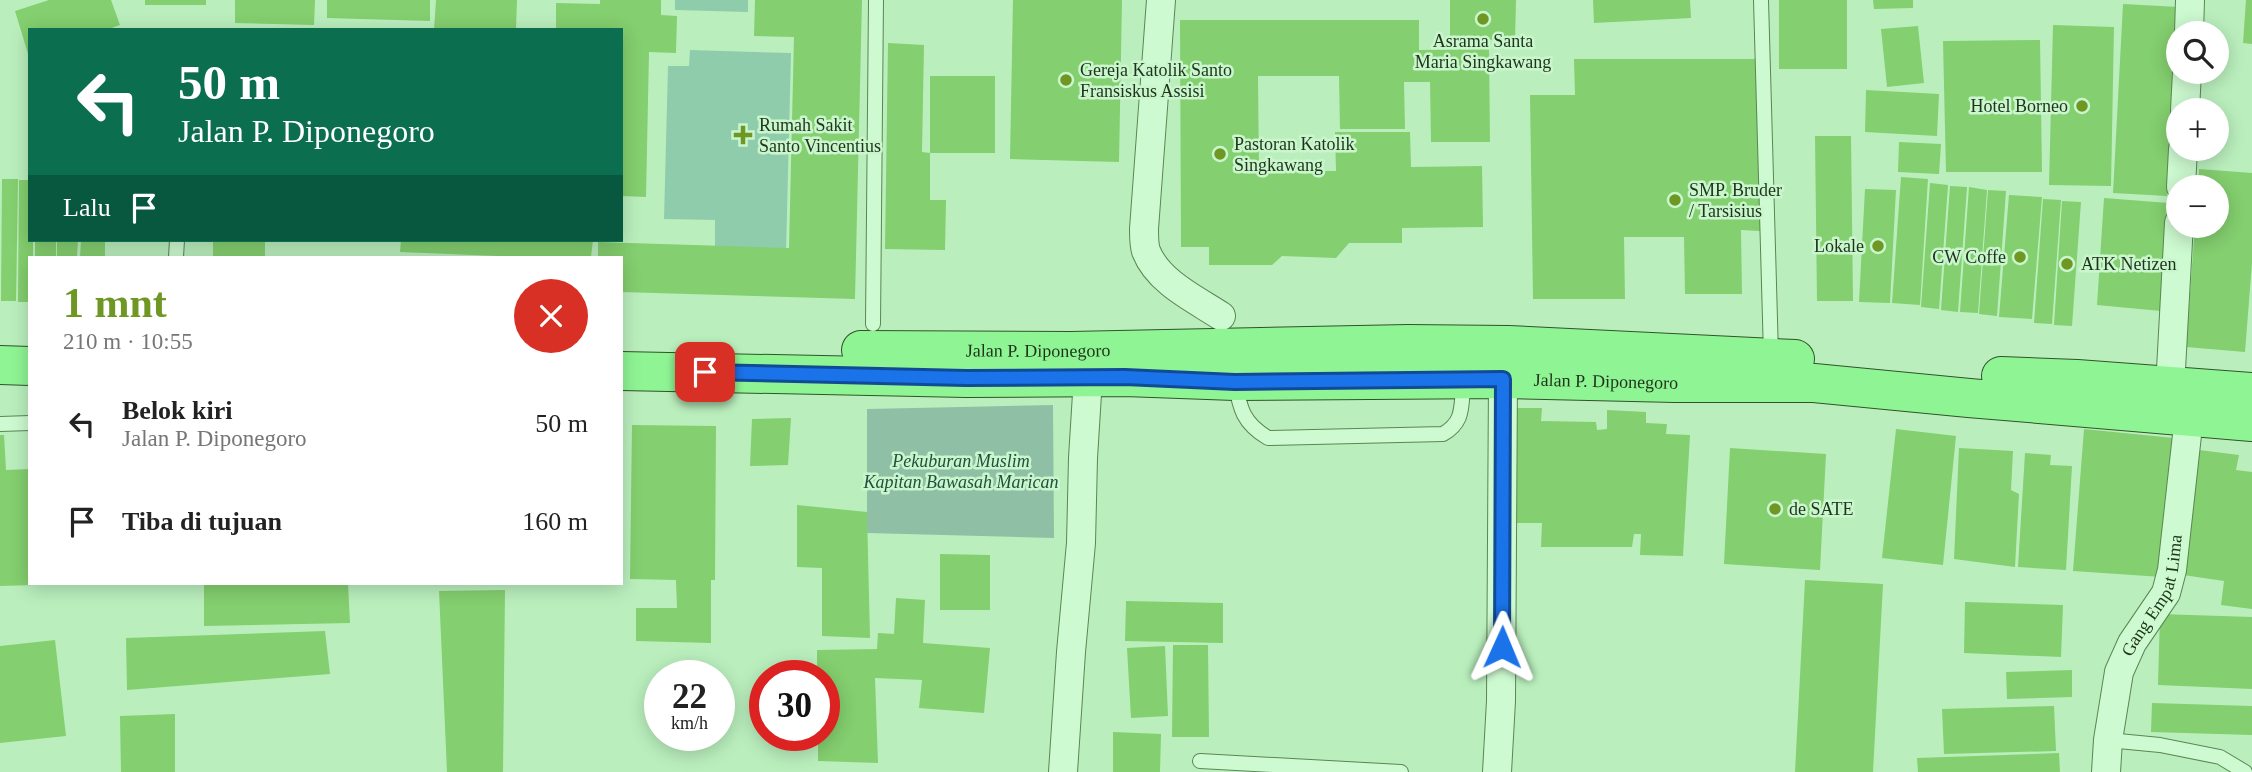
<!DOCTYPE html>
<html lang="id">
<meta charset="utf-8">
<style>
:root{--surface:#fff;--page:#f6f6f6;--text:#222;--muted:#767676;--accent:#6e9723}
body{margin:0;font-family:Georgia,serif;background:var(--page);color:var(--text);height:100vh;display:flex;flex-direction:column;font-size:26px;white-space:nowrap}
*{box-sizing:border-box;margin:0}
p{font-size:23px;color:var(--muted)}
.icon{flex:none;width:38px;height:38px;fill:none;stroke:currentColor;stroke-width:2;stroke-linecap:round;stroke-linejoin:round}
.map{position:relative;flex:1;overflow:hidden}
.sheet{position:absolute;left:28px;top:256px;width:595px;height:329px;display:flex;flex-direction:column;background:var(--surface);border-radius:0px;box-shadow:0 4px 18px #0003}
.sheet>*{flex:none}
.top-card{position:absolute;left:28px;top:28px;width:595px;height:214px;border-radius:0px;box-shadow:0 4px 18px #0003;background:#0b6e4f;color:#fff;overflow:hidden}
.fabs{position:absolute;left:2166px;top:21px;display:grid;gap:14px}
.fabs a{display:grid;place-items:center;width:63px;height:63px;border-radius:50%;background:var(--surface);box-shadow:0 4px 18px #0003;font-size:35px}
.speed{position:absolute;left:644px;top:660px;display:flex;gap:14px;font-size:35px;font-weight:700;text-align:center}
.speed>*{display:grid;place-content:center;width:91px;height:91px;border-radius:50%;background:var(--surface);box-shadow:0 4px 18px #0003;line-height:1}
.speed small{font-size:18px;font-weight:400}
.speed .limit{border:10px solid #d22;background:#fff;color:#111}
.pin{position:absolute;display:grid;place-items:center;width:60px;height:60px;color:#fff;margin:-30px;border-radius:14px;box-shadow:0 4px 10px #0006}
.me{position:absolute;width:77px;margin:-38px;rotate:1deg;stroke-linejoin:round;filter:drop-shadow(0 0 5px #0008)}
.turn{display:flex;align-items:center;gap:24px;height:147px;padding:0 35px;font-size:32px}
.turn .icon{width:91px;height:91px;stroke-width:2.5}
.turn b{display:block;font-size:49px;line-height:60px}
.then{display:flex;align-items:center;height:66px;padding:0 35px;background:#0003;gap:14px;font-size:26px}
.round{display:grid;place-items:center;flex:none;width:74px;height:74px;border-radius:37px;background:var(--page)}
.overview{display:flex;align-items:center;justify-content:space-between;height:119px;padding:0 35px}
h1{font-size:42px;font-weight:600;line-height:52px;color:var(--accent)}
ul{padding:0;list-style:none}
li{display:flex;align-items:center;gap:21px;height:98px;padding:0 35px}
li div{flex:1}
li b{display:block;font-size:26px}
li em{font-style:normal}
.map>svg:first-child{display:block}
.green{fill:#8fccac}
.cemetery{fill:#8fc0a6}
.building{fill:#84cf6f}
.lines{fill:none;stroke-linecap:round;stroke-linejoin:round}
.lane-casing{stroke:#5a8654;stroke-width:16}
.street-casing{stroke:#5a8654;stroke-width:30}
.primary-casing{stroke:#315329;stroke-width:40}
.lane{stroke:#cdfad0;stroke-width:14}
.street{stroke:#cdfad0;stroke-width:28}
.primary{stroke:#8ff594;stroke-width:38}
.route-casing{stroke:#114b97;stroke-width:18}
.route{stroke:#1a73e8;stroke-width:12}
.poi-dot{fill:#6e9723;stroke:#caf6cd;stroke-width:2.5}
.labels{text-anchor:middle;dominant-baseline:central;stroke-width:5;stroke-linejoin:round;paint-order:stroke}
.poi-label{font-size:18px;fill:#1e341a;stroke:#caf6cd;text-anchor:start}
.street-label{font-size:18px;fill:#1e341a;stroke:#caf6cd}
.park-label{font-size:18px;font-style:italic;fill:#20513e;stroke:#caf6cd}
</style>
<div class="map">
<svg width="2252" height="772" viewBox="0 0 2252 772">
<rect width="100%" height="100%" fill="#baefbd"/>
<!-- green -->
<path class="green" d="M 675,0 L 748,0 L 748,12 L 675,10 Z
M 690,50 L 791,53 L 786,253 L 715,251 L 715,220 L 664,219 L 668,66 L 689,66 Z"/>
<!-- cemetery -->
<path class="cemetery" d="M 1053,405 L 1054,538 L 867,533 L 867,409 Z"/>
<!-- building -->
<path class="building" d="M 49,0 L 111,0 L 120,25 L 106,30 L 30,30 L 29,57 L 15,11 Z
M 145,0 L 206,0 L 206,5 L 145,5 Z
M 235,0 L 315,0 L 314,25 L 235,23 Z
M 327,0 L 430,0 L 430,21 L 327,18 Z
M 436,0 L 517,0 L 516,30 L 434,30 Z
M 600,0 L 661,0 L 661,15 L 677,16 L 676,53 L 649,52 L 646,197 L 621,196 L 621,30 L 556,30 L 556,3 L 600,4 Z
M 755,0 L 862,0 L 855,299 L 621,292 L 621,257 L 598,257 L 598,242 L 789,248 L 794,37 L 754,36 Z
M 1013,0 L 1122,0 L 1119,162 L 1010,159 Z
M 1450,0 L 1516,0 L 1515,40 L 1450,39 Z
M 1593,0 L 1690,0 L 1691,18 L 1594,23 Z
M 1779,0 L 1847,0 L 1847,69 L 1779,69 Z
M 1873,0 L 1913,0 L 1913,8 L 1874,9 Z
M 2246,0 L 2252,0 L 2252,44 L 2243,43 Z
M 2123,4 L 2179,7 L 2167,196 L 2113,193 Z
M 1180,20 L 1419,20 L 1419,50 L 1489,49 L 1490,142 L 1431,142 L 1430,82 L 1404,82 L 1405,129 L 1340,129 L 1339,76 L 1258,76 L 1259,171 L 1336,171 L 1335,132 L 1410,132 L 1411,167 L 1482,166 L 1483,227 L 1402,228 L 1402,243 L 1349,243 L 1336,258 L 1282,256 L 1272,265 L 1209,265 L 1209,247 L 1181,247 Z
M 2053,25 L 2114,27 L 2111,186 L 2049,185 Z
M 1918,26 L 1924,83 L 1887,87 L 1881,29 Z
M 2040,40 L 2042,172 L 1946,172 L 1943,41 Z
M 888,43 L 924,45 L 922,152 L 930,153 L 930,76 L 995,76 L 995,153 L 930,153 L 930,200 L 946,200 L 945,250 L 885,249 Z
M 1574,59 L 1758,59 L 1760,231 L 1741,230 L 1742,294 L 1685,294 L 1684,237 L 1624,237 L 1625,299 L 1533,299 L 1530,95 L 1575,95 Z
M 1866,90 L 1939,94 L 1937,136 L 1865,132 Z
M 1815,136 L 1851,136 L 1853,301 L 1817,301 Z
M 1899,142 L 1941,144 L 1939,174 L 1898,172 Z
M 2199,169 L 2252,173 L 2252,263 L 2245,352 L 2186,347 L 2195,226 L 2217,226 L 2217,187 L 2198,187 Z
M 1901,177 L 1928,179 L 1920,305 L 1892,303 Z
M 2,179 L 18,179 L 16,301 L 1,301 Z
M 19,180 L 30,180 L 30,240 L 33,240 L 33,257 L 30,257 L 30,302 L 18,302 Z
M 1930,183 L 1948,185 L 1939,309 L 1921,307 Z
M 1950,186 L 1967,187 L 1958,312 L 1941,310 Z
M 1969,187 L 1987,190 L 1978,313 L 1960,312 Z
M 1865,189 L 1896,190 L 1890,303 L 1859,302 Z
M 1988,190 L 2006,191 L 1997,316 L 1979,314 Z
M 2009,195 L 2042,197 L 2032,319 L 1999,317 Z
M 2104,198 L 2169,203 L 2161,311 L 2097,305 Z
M 2043,199 L 2061,200 L 2052,324 L 2034,323 Z
M 2062,201 L 2081,202 L 2072,326 L 2054,325 Z
M 35,240 L 56,240 L 56,257 L 35,257 Z
M 57,240 L 78,240 L 77,257 L 57,257 Z
M 81,240 L 105,240 L 105,257 L 80,257 Z
M 213,240 L 265,240 L 265,257 L 213,257 Z
M 401,240 L 593,240 L 591,257 L 523,257 L 400,252 Z
M 1515,408 L 1542,408 L 1541,421 L 1596,422 L 1597,430 L 1607,429 L 1607,410 L 1646,412 L 1646,423 L 1667,424 L 1666,434 L 1690,435 L 1683,556 L 1640,555 L 1641,534 L 1634,534 L 1632,547 L 1541,547 L 1542,523 L 1515,523 Z
M 791,418 L 788,465 L 750,466 L 752,419 Z
M 632,425 L 716,426 L 715,580 L 711,580 L 711,643 L 636,641 L 636,608 L 677,608 L 676,580 L 630,579 Z
M 1896,429 L 1956,436 L 1943,565 L 1882,558 Z
M 2084,429 L 2174,438 L 2162,577 L 2073,571 Z
M 0,435 L 4,435 L 6,470 L 30,469 L 30,583 L 35,583 L 35,585 L 0,586 Z
M 1730,448 L 1826,454 L 1820,570 L 1724,564 Z
M 1959,448 L 2013,451 L 2011,490 L 2019,494 L 2015,567 L 1954,559 Z
M 2199,450 L 2239,455 L 2236,470 L 2252,472 L 2252,609 L 2221,605 L 2224,581 L 2183,575 Z
M 2025,453 L 2051,455 L 2050,465 L 2072,466 L 2066,570 L 2018,567 Z
M 797,505 L 867,512 L 870,638 L 822,636 L 822,568 L 797,567 Z
M 940,554 L 990,555 L 990,610 L 940,610 Z
M 1805,580 L 1883,584 L 1873,772 L 1795,772 Z
M 204,583 L 348,583 L 350,623 L 204,626 Z
M 505,590 L 503,772 L 447,772 L 439,591 Z
M 896,598 L 925,600 L 923,643 L 990,648 L 984,713 L 919,708 L 922,680 L 875,678 L 878,763 L 818,761 L 818,735 L 824,735 L 824,676 L 817,676 L 817,650 L 877,649 L 878,633 L 894,634 Z
M 1126,601 L 1223,603 L 1223,643 L 1125,641 Z
M 1965,602 L 2063,605 L 2061,657 L 1964,653 Z
M 2160,614 L 2252,617 L 2252,689 L 2158,685 Z
M 325,631 L 330,674 L 127,690 L 126,638 Z
M 55,640 L 66,736 L 0,743 L 0,646 Z
M 1173,645 L 1208,645 L 1209,737 L 1172,737 Z
M 1165,646 L 1168,716 L 1131,718 L 1127,648 Z
M 2072,670 L 2072,697 L 2007,699 L 2006,672 Z
M 2152,703 L 2252,706 L 2252,735 L 2151,732 Z
M 2054,706 L 2056,751 L 1944,754 L 1942,709 Z
M 175,714 L 175,772 L 121,772 L 120,716 Z
M 1113,732 L 1161,734 L 1160,772 L 1113,772 Z
M 2059,753 L 2060,772 L 1918,772 L 1917,758 Z"/>
<g class="lines">
<defs>
<path id="lane" d="M 1761,0 L 1771,355
M 176,257 L 177,240
M 873,324 L 876,0
M 1235,382 C 1240,409 1243,423 1268,438 L 1443,434 C 1466,421 1460,404 1464,381
M 0,424 L 30,423
M 2108,740 L 2160,745 L 2220,757 L 2245,772
M 1200,761 L 1401,772"/>
<g id="street">
<path d="M 1161,0 L 1144,229 C 1144,236 1144,245 1146,251 C 1158,282 1195,299 1221,316"/>
<path d="M 2189,33 L 2190,0"/>
<path d="M 2185,110 L 2187,72"/>
<path d="M 2181,187 L 2183,149"/>
<path d="M 2170,388 L 2179,223"/>
<path d="M 1063,772 L 1071,652 L 1081,543 L 1083,458 L 1088,378"/>
<path d="M 1497,772 L 1501,701 L 1503,379"/>
<path id="s1" d="M 2106,772 L 2108,740 L 2119,672 L 2132,643 L 2166,593 L 2172,570 L 2189,417"/>
</g>
<g id="primary">
<path id="s2" d="M 861,350 L 1071,351 L 1408,344 L 1508,345 L 1795,359"/>
<path d="M 0,365 L 30,366"/>
<path id="s3" d="M 621,371 L 966,378 L 1125,377 L 1235,381 L 1503,379 L 1675,383 L 1814,383 L 1969,398 L 2252,422"/>
<path d="M 2001,376 L 2077,379 L 2252,392"/>
</g>
</defs>
<!-- lane casing -->
<use href="#lane" class="lane-casing"/>
<!-- street casing -->
<use href="#street" class="street-casing"/>
<!-- primary casing -->
<use href="#primary" class="primary-casing"/>
<!-- lane -->
<use href="#lane" class="lane"/>
<!-- street -->
<use href="#street" class="street"/>
<!-- primary -->
<use href="#primary" class="primary"/>
</g>
<g class="lines">
<defs>
<path id="route" d="M 705,372 L 966,378 L 1125,377 L 1235,382 L 1503,379 L 1502,647"/>
</defs>
<!-- route casing -->
<use href="#route" class="route-casing"/>
<!-- route -->
<use href="#route" class="route"/>
</g>
<!-- markers -->
<g class="poi-dot">
<circle cx="1483" cy="19" r="7"/>
<circle cx="1066" cy="80" r="7"/>
<circle cx="2082" cy="106" r="7"/>
<path d="M739.5 124.5h7v7h7v7h-7v7h-7v-7h-7v-7h7z"/>
<circle cx="1220" cy="154" r="7"/>
<circle cx="1675" cy="200" r="7"/>
<circle cx="1878" cy="246" r="7"/>
<circle cx="2020" cy="257" r="7"/>
<circle cx="2067" cy="264" r="7"/>
<circle cx="1775" cy="509" r="7"/>
</g>
<g class="labels">
<!-- poi labels -->
<g class="poi-label">
<text x="1483" y="41" text-anchor="middle">Asrama Santa<tspan x="1483" dy="21">Maria Singkawang</tspan></text>
<text x="1080" y="70">Gereja Katolik Santo<tspan x="1080" dy="21">Fransiskus Assisi</tspan></text>
<text x="2068" y="106" text-anchor="end">Hotel Borneo</text>
<text x="759" y="125">Rumah Sakit<tspan x="759" dy="21">Santo Vincentius</tspan></text>
<text x="1234" y="144">Pastoran Katolik<tspan x="1234" dy="21">Singkawang</tspan></text>
<text x="1689" y="190">SMP. Bruder<tspan x="1689" dy="21">/ Tarsisius</tspan></text>
<text x="1864" y="246" text-anchor="end">Lokale</text>
<text x="2006" y="257" text-anchor="end">CW Coffe</text>
<text x="2081" y="264">ATK Netizen</text>
<text x="1789" y="509">de SATE</text>
</g>
<!-- street labels -->
<g class="street-label">
<text stroke="none"><textPath href="#s2" startOffset="177">Jalan P. Diponegoro</textPath></text>
<text stroke="none"><textPath href="#s3" startOffset="985">Jalan P. Diponegoro</textPath></text>
<text stroke="none"><textPath href="#s1" startOffset="186">Gang Empat Lima</textPath></text>
</g>
<!-- park labels -->
<g class="park-label">
<text x="961" y="461">Pekuburan Muslim<tspan x="961" dy="21">Kapitan Bawasah Marican</tspan></text>
</g>
</g>
</svg>
<div class="fabs">
<a><svg class="icon" aria-label="search" viewBox="0 0 24 24"><circle cx="10" cy="10" r="6"/><path d="M15 15l6 6"/></svg></a>
<a>+</a>
<a>−</a>
</div>
<div class="speed"><div>22<small>km/h</small></div><div class="limit">30</div></div>
<div class="pin" style="left:705px;top:372px;background:#d93025"><svg class="icon" aria-label="arrive" viewBox="0 0 24 24"><path d="M6 21V4h12l-3 4 3 4H6"/></svg></div>
<svg class="me" style="left:1502px;top:647px" viewBox="-20 -20 40 40"><path d="M0-17L14 15 0 8-14 15z" fill="#1a73e8" stroke="#fff" stroke-width="4"/></svg>
<div class="top-card">
<div class="turn"><svg class="icon" aria-label="left" viewBox="0 0 24 24"><path d="M17 20v-9H6M10 6l-5 5 5 5"/></svg><div><b>50 m</b>Jalan P. Diponegoro</div></div>
<div class="then">Lalu<svg class="icon" aria-label="arrive" viewBox="0 0 24 24"><path d="M6 21V4h12l-3 4 3 4H6"/></svg></div>
</div>
<section class="sheet">
<div class="overview"><div><h1>1 mnt</h1><p>210 m · 10:55</p></div><a class="round" style="background:#d93025;color:#fff"><svg class="icon" aria-label="close" viewBox="0 0 24 24"><path d="M6 6l12 12M18 6L6 18"/></svg></a></div>
<ul>
<li><svg class="icon" aria-label="left" viewBox="0 0 24 24"><path d="M17 20v-9H6M10 6l-5 5 5 5"/></svg><div><b>Belok kiri</b><p>Jalan P. Diponegoro</p></div><em>50 m</em></li>
<li><svg class="icon" aria-label="arrive" viewBox="0 0 24 24"><path d="M6 21V4h12l-3 4 3 4H6"/></svg><div><b>Tiba di tujuan</b></div><em>160 m</em></li>
</ul>
</section>
</div>
